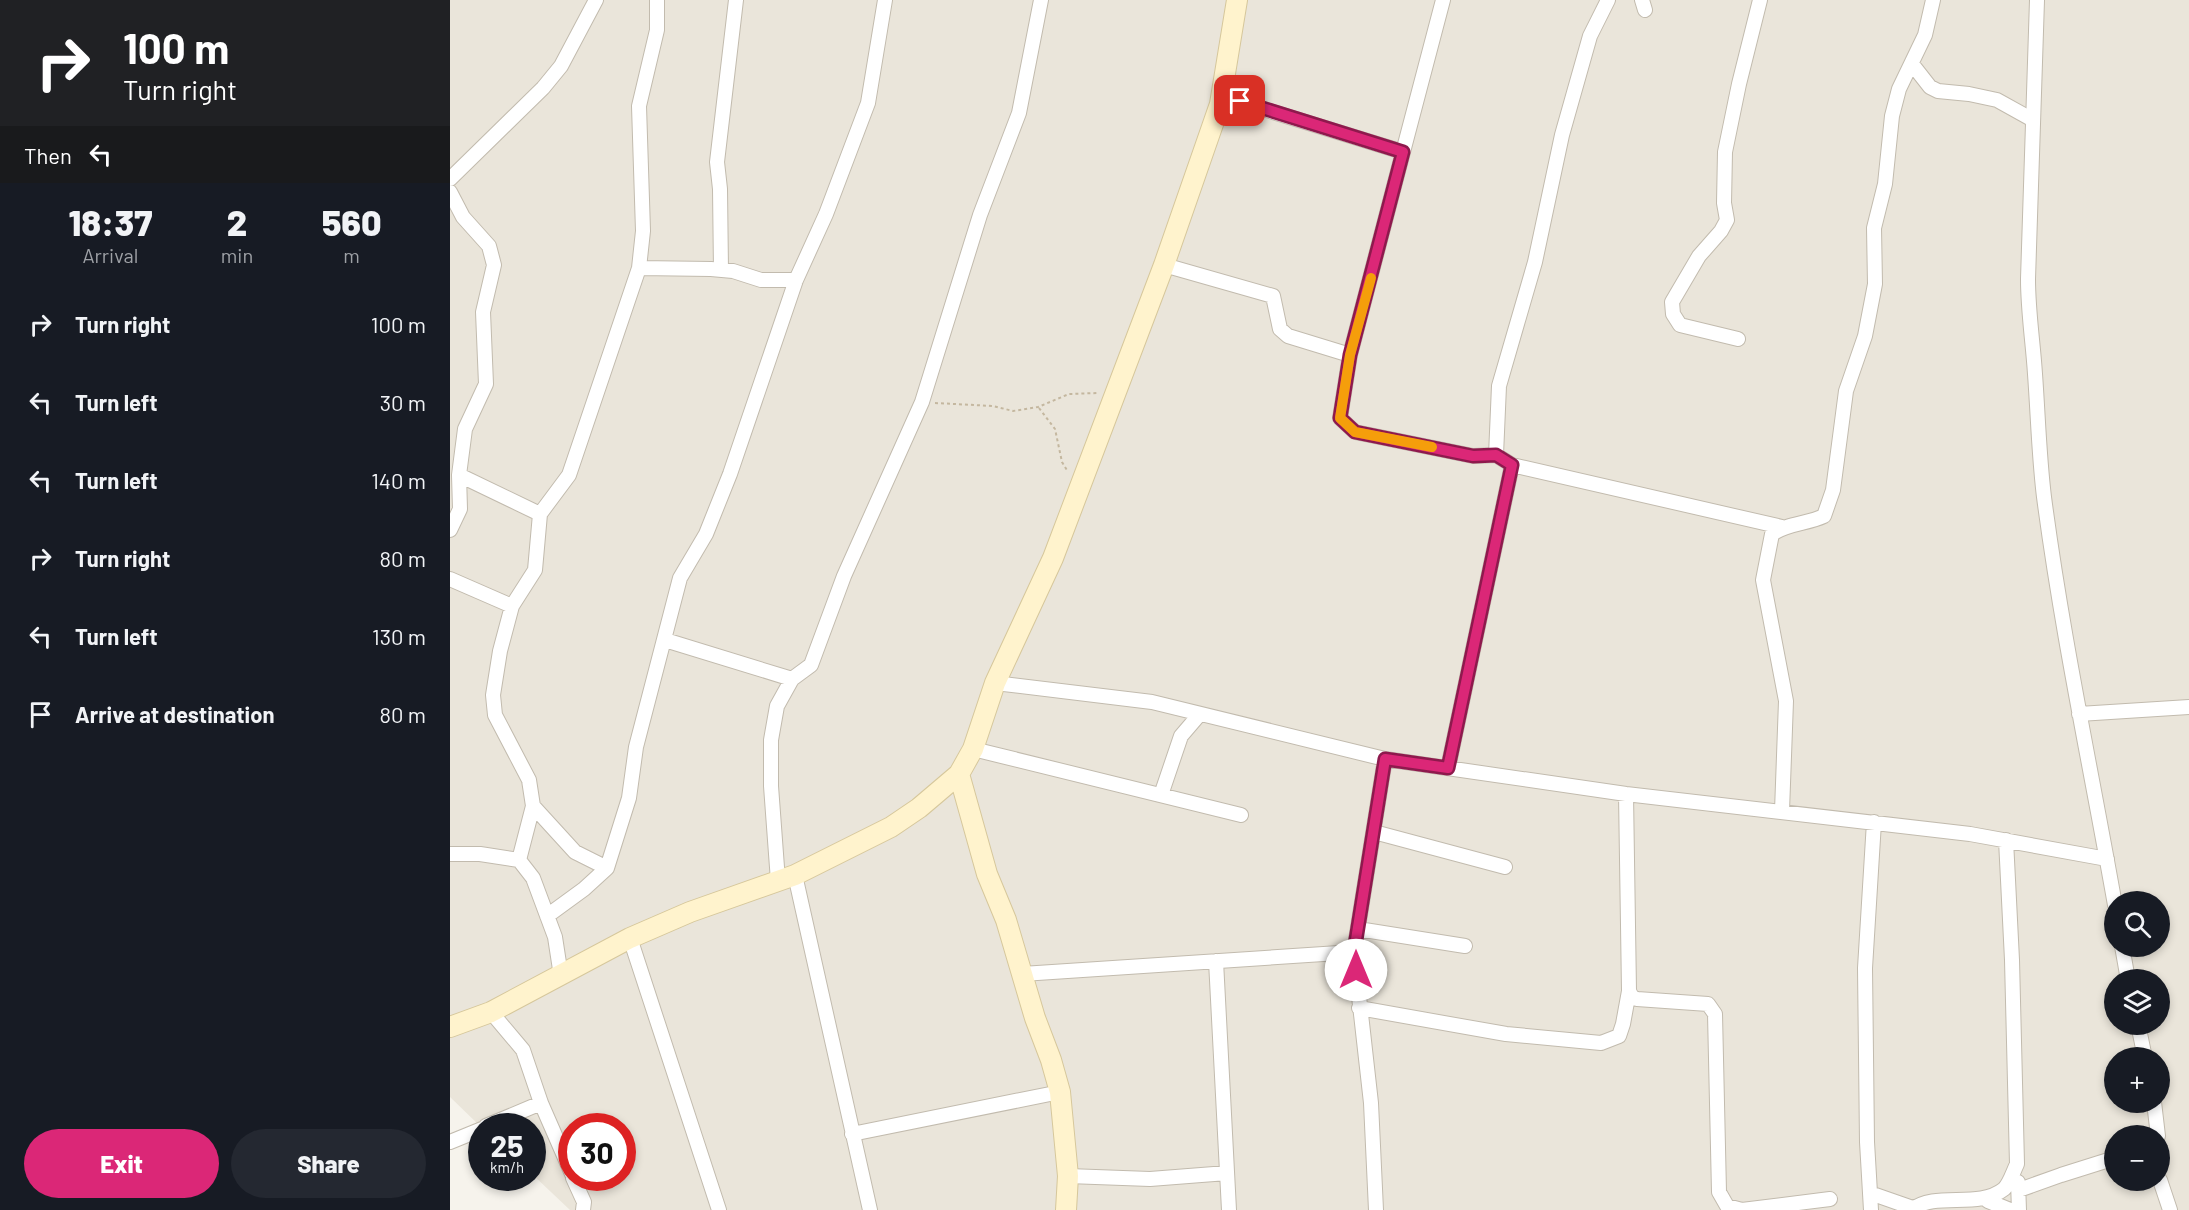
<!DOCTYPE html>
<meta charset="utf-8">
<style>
:root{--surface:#171b24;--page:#242831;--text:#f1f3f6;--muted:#9ea1a6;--accent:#db2777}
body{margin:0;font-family:Barlow,sans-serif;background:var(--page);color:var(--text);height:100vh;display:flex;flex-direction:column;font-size:22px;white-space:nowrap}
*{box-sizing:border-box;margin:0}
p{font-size:20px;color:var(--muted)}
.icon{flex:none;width:33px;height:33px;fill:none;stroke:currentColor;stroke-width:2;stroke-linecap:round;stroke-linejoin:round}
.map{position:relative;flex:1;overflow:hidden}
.side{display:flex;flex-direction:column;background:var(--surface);width:450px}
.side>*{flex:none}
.hud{background:#202124;color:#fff;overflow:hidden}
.buttons{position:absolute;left:1654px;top:891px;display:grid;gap:12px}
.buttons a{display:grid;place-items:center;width:66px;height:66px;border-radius:50%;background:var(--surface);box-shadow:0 3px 9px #0003;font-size:30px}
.speed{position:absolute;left:18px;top:1113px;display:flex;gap:12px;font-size:30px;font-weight:700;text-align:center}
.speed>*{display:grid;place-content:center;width:78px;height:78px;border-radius:50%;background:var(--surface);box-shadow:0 3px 9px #0003;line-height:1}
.speed small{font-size:15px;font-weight:400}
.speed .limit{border:9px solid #d22;background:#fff;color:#111}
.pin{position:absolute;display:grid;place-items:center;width:51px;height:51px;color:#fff;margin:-26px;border-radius:12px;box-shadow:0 3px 9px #0006}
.me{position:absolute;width:66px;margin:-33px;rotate:0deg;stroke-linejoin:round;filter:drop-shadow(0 0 4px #0008)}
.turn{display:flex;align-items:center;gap:21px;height:126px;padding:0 24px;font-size:27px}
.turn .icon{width:78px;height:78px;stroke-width:2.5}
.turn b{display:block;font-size:42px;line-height:51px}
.then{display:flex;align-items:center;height:57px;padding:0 24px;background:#0003;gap:12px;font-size:22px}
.eta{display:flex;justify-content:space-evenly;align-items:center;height:102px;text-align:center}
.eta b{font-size:36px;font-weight:800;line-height:42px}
.action{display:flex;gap:12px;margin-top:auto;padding:12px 24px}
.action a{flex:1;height:69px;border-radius:36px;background:var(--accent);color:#fff;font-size:24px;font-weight:800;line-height:69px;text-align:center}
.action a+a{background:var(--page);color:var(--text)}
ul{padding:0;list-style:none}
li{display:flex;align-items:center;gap:18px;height:78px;padding:0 24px}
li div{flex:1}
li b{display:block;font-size:22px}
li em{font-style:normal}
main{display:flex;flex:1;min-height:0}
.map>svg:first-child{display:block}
.residential{fill:#eae5da;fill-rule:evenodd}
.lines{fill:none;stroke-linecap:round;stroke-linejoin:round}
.street-casing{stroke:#c2bbae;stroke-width:16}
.secondary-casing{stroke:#d6c79b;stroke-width:22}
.path{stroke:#c4b79f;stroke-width:2;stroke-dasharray:3 3;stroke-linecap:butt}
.street{stroke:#fff;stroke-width:14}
.secondary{stroke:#fff3cd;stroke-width:20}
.route-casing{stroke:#8e194d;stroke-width:15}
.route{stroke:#db2777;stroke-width:10}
.slow{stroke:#f59e0b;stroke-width:10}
</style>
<main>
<section class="side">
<div class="hud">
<div class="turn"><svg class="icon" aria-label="right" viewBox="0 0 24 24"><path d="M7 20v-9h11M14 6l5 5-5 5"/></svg><div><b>100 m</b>Turn right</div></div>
<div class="then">Then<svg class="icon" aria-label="left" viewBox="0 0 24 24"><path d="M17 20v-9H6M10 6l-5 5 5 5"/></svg></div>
</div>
<div class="eta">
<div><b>18:37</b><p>Arrival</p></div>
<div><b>2</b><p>min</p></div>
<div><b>560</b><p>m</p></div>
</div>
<ul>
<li><svg class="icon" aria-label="right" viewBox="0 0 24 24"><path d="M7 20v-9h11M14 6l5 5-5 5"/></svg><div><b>Turn right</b></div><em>100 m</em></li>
<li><svg class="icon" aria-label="left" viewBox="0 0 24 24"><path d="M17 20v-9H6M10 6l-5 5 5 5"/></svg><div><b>Turn left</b></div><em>30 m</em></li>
<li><svg class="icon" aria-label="left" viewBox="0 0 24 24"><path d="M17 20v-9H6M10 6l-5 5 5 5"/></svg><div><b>Turn left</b></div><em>140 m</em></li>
<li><svg class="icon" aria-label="right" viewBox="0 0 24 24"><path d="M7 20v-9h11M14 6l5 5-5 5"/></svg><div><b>Turn right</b></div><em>80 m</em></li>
<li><svg class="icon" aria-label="left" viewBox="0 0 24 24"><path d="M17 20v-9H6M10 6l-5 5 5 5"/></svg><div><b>Turn left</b></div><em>130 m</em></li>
<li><svg class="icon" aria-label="arrive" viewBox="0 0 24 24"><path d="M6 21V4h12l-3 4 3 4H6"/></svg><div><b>Arrive at destination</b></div><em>80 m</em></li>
</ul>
<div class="action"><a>Exit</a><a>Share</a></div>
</section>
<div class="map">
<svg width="1739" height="1210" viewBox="0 0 1739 1210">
<rect width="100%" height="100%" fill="#f6f3ec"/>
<!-- residential -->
<path class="residential" d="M 0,0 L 1739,0 L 1739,1210 L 120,1210 L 83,1175 L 82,1126 L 31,1127 L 0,1097 ZM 1665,902 L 1710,902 L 1710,946 L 1665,946 ZM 1665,980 L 1710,980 L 1710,1024 L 1665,1024 ZM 1665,1058 L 1710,1058 L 1710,1102 L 1665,1102 ZM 122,1126 L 172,1126 L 172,1178 L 122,1178 ZM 1665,1136 L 1710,1136 L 1710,1180 L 1665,1180 Z"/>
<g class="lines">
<defs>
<path id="street" d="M 1192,0 L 1195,10
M 1587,0 L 1578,279 C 1578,312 1583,342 1585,374 C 1588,415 1589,456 1594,497 C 1612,634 1641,769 1665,905
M 1462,64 L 1480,87 L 1488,91 L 1519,94 L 1547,100 L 1583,120
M 771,96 L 953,152 L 993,0
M 953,152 L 900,355 L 890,418 L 905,432 L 1023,456 L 1046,455 L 1062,465 L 998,768
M 0,179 L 93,88 L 111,66 L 146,0
M 0,192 L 13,217 L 39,246 L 44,265 L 33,312 L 36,384 L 15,429 L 9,475 L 10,509 L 0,530
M 714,265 L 823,296 L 830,329 L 838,336 L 900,355
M 189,268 L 261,269 L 283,271 L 311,280 L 346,280
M 271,270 L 270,189 L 267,162 L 286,0
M 1288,339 L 1230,325 L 1223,314 L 1222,302 L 1249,256 L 1271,231 L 1277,220 L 1274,203 L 1275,152 L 1289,84 L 1310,0
M 1046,455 L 1049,386 L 1085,262 L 1112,135 L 1140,36 L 1158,0
M 1062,465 L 1332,527
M 9,475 L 90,514
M 0,579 L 62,606
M 215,640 L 342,679
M 545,683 L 702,702 L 935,759 L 1176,794 L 1520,834 L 1657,859
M 1629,714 L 1739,707
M 523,749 L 791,815
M 1176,794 L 1179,991 L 1182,997 L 1187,999 L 1258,1004 L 1265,1014 L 1269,1192 L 1277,1206 L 1292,1210 L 1380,1199
M 711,795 L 731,736 L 749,715
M 83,806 L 125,852 L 157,868
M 1332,811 L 1336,701 L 1313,580 L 1322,534 C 1338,523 1357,524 1374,516 L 1383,490 L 1396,391 L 1415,336 L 1425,284 L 1424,228 L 1435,184 L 1442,116 L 1449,89 L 1475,35 L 1483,0
M 924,832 L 1055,867
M 0,854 L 30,854 L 69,860 L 83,878 L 105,937 L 111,976
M 69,860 L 83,806 L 79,780 L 45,715 L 43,695 L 50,651 L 62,606 L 85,570 L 90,514 L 119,475 L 189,268 L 193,231 L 189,106 L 207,30 L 207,0
M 345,875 L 420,1210
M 328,881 L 321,786 L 321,740 L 327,706 L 342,679 L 361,665 L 394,576 L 472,402 L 530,215 L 569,113 L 591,0
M 97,916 L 134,889 L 157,868 L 179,798 L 186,747 L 230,578 L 256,534 L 280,474 L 346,280 L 376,214 L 418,103 L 435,0
M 908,929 L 1015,946
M 180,938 L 269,1210
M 1672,946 L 1678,980
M 766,961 L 779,1210
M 572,974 L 904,952
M 909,1008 L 1056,1034 L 1151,1043 L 1169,1036 L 1173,1024 L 1179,991
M 41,1012 L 73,1050 L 91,1103 L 122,1174
M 1688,1024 L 1695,1058
M 1704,1102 L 1708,1136
M 36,1126 L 91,1103
M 402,1134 L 610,1092
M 0,1142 L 32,1129
M 618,1176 L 700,1179 L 777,1173
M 123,1178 L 134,1202 L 133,1210
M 1710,1180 L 1720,1210
M 1568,1182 L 1569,1210
M 1569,1190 L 1611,1175 L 1665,1158
M 1420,1193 L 1463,1208
M 1538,1201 L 1560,1210
M 926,1210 L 921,1103 L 904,952 L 935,759
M 1421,1210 L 1417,1142 L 1415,968 L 1424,822
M 1461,1210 C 1487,1190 1527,1210 1554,1189 C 1560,1183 1563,1172 1567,1164 L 1562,960 L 1556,840"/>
<path id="secondary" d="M 509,774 L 537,874 L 556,920 L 585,1018 L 601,1060 L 610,1092 L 618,1176 L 616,1210
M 0,1027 L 41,1012 L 180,938 L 240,912 L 345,875 L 441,827 L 469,808 L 509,774 L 523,749 L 545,683 L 603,558 L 714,265 L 770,104 L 787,0"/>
</defs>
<!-- street casing -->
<use href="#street" class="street-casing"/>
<!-- secondary casing -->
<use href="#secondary" class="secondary-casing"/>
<!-- path -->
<path class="path" d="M 485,403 L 543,406 L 563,411 L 588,407 L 619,394 L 647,393
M 589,408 L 605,429 L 612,462 L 618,472"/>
<!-- street -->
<use href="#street" class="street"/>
<!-- secondary -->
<use href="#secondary" class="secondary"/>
</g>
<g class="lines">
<defs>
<path id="route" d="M 790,101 L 953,152 L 900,355 L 890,418 L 905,432 L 1023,456 L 1046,455 L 1062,465 L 998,768 L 935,759 L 904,952 L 906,970"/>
</defs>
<!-- route casing -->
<use href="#route" class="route-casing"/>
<!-- route -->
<use href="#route" class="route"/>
<!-- slow -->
<path class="slow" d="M 921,278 L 900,355 L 890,418 L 905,432 L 982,447"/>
</g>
</svg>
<div class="buttons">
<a><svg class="icon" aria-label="search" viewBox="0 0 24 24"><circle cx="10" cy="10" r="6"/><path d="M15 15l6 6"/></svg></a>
<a><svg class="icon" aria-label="layers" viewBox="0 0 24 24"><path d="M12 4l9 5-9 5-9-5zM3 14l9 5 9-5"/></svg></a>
<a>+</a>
<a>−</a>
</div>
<div class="speed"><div>25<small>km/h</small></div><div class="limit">30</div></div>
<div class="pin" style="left:790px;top:101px;background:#d93025"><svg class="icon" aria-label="arrive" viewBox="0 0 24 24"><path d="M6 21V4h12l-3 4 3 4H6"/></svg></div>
<svg class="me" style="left:906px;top:970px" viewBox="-20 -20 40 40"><circle r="19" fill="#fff"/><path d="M0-13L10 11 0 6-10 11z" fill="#db2777"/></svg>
</div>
</main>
